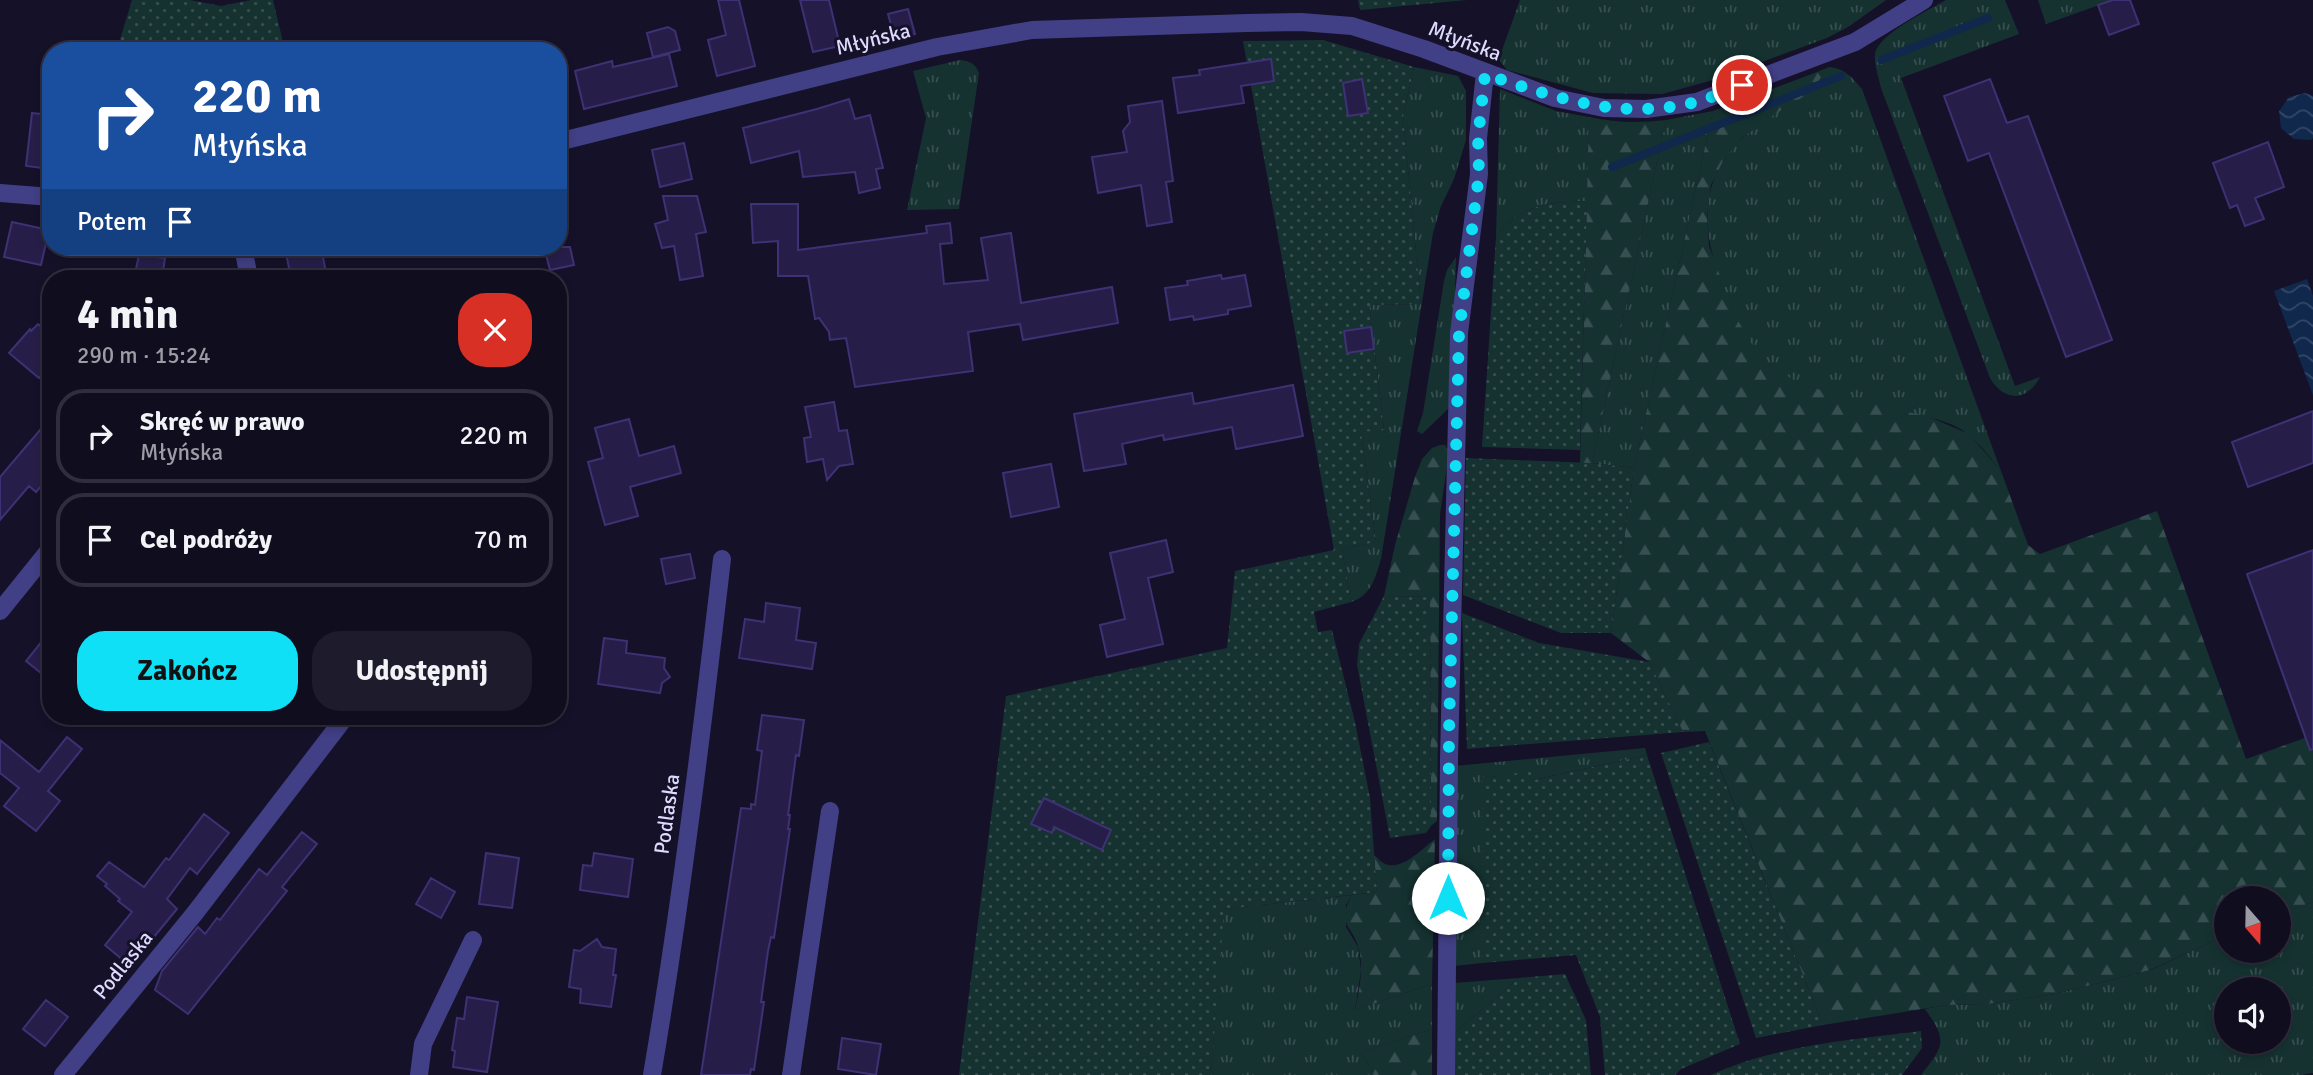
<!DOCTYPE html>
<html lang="pl">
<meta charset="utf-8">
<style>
:root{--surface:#100d1f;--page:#1e1b2c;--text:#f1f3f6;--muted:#9c9ca4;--line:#302d3d;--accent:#0fe0f5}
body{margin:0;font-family:Signika,sans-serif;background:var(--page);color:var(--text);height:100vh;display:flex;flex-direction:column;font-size:26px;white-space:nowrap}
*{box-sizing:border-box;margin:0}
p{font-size:23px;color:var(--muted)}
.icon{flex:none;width:38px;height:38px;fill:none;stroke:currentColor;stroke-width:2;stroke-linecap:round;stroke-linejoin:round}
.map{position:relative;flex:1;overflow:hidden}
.drawer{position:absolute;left:42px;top:270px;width:525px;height:455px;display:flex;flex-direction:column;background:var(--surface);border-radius:28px;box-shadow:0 4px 10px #0003,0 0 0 2px var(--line)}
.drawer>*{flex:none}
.guide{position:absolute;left:42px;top:42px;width:525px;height:214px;border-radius:28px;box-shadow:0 4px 10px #0003,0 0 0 2px var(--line);background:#1a4fa0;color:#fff;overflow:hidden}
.needle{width:46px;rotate:160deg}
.buttons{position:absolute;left:2214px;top:886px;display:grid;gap:14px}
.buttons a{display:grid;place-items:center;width:77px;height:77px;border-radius:50%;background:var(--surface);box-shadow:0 4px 10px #0003,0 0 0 2px var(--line);font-size:35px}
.pin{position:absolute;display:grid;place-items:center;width:60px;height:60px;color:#fff;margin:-30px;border:4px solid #fff;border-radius:50%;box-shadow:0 2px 7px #0007}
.me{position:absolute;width:77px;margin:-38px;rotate:0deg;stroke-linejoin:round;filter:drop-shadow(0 0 5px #0008)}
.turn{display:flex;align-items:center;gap:24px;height:147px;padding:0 35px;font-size:32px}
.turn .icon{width:91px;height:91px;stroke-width:2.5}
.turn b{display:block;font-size:49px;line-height:60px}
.then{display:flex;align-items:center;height:66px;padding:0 35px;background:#0003;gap:14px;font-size:26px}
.round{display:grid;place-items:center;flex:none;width:74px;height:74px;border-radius:28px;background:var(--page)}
.headline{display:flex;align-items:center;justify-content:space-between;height:119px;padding:0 35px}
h1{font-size:42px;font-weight:800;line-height:52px}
.cta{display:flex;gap:14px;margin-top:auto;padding:14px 35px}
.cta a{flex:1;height:80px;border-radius:28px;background:var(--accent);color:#111;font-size:28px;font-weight:800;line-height:80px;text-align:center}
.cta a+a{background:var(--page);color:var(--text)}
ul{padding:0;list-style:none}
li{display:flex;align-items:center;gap:21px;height:94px;margin:0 14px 10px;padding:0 21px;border:4px solid var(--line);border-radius:28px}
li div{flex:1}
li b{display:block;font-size:26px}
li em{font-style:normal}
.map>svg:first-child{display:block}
.grass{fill:url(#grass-tufts);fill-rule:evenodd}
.forest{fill:url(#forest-firs)}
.park{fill:url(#park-dots)}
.water{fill:url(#water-waves)}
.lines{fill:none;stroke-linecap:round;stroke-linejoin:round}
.stream{stroke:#11284d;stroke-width:8}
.building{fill:#261e49;stroke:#3e3174;stroke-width:2}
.minor{stroke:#413f85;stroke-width:18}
.route{stroke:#0fe0f5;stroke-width:12;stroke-dasharray:0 21.6}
.labels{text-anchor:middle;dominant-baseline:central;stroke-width:6;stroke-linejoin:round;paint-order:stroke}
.street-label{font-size:21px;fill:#dedafd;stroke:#151129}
</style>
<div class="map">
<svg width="2313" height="1075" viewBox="0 0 2313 1075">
<defs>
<pattern id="grass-tufts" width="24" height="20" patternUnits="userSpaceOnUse" patternTransform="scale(1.75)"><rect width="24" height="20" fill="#153231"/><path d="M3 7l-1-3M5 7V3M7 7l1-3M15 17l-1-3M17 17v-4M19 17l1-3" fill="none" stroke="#374f50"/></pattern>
<pattern id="forest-firs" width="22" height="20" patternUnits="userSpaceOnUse" patternTransform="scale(1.75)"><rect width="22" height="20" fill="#153231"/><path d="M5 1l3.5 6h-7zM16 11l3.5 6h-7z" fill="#374f50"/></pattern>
<pattern id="park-dots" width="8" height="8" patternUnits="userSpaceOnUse" patternTransform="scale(1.75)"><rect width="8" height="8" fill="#153231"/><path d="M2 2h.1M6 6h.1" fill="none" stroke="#374f50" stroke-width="1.8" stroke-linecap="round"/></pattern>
<pattern id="water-waves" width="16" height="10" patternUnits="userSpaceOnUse" patternTransform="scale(1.75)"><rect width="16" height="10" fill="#11284d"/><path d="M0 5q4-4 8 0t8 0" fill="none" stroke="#334768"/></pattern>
</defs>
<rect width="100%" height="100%" fill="#151129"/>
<!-- grass -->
<path class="grass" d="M 1520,0 L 1886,0 L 1848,27 L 1827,38 L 1713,80 L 1662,94 L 1593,93 L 1507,70 L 1500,61 L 1501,53 Z
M 1946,0 L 2005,0 L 2019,34 L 1901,78 L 2015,386 L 2040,377 C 2027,402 2004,402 1990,378 L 1881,88 C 1879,78 1874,65 1875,54 C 1878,34 1929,10 1946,0 Z
M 2038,0 L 2113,0 L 2046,24 Z
M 960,60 C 970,61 976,64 979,73 L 959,209 L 907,210 L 926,118 L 913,71 Z
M 1414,67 L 1458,76 L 1466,91 L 1466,140 L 1454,179 L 1441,206 L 1433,233 L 1381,559 C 1375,578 1372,595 1351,602 L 1342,549 L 1376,542 L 1361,432 L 1384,429 L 1369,305 L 1421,304 L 1403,117 Z
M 1829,67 C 1844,68 1852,77 1862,89 L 2001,471 C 1991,459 1981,445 1969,435 C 1949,418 1919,416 1895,410 C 1860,402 1797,389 1770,366 C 1744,345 1728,301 1717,270 C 1705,234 1702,196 1722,163 C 1737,138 1762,122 1785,107 C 1800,98 1813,92 1821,78 L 1817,72 Z
M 1500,89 L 1556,111 L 1589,117 L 1587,201 C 1547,203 1523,203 1496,237 Z
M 1713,111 L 1634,468 L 1592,463 L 1666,120 Z
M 1456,257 L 1452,398 L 1448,409 L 1422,434 L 1417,431 L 1423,413 L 1444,281 L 1447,270 Z
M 1645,748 L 1647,755 L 1533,780 L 1531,772 L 1482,778 L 1482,963 L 1454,966 L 1454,766 Z
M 1352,895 L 1346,905 L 1346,927 L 1358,947 L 1361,970 L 1355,1010 L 1432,984 L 1432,1029 L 1361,1052 L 1374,1075 L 1211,1075 L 1223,909 Z
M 2313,902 L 2313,1073 L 2300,1075 L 1921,1075 C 1944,1046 1948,1041 1925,1009 L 1947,1005 L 1987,1004 L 2055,994 L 2151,970 L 2226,935 L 2226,950 L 2278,950 L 2279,914 ZM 2226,989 L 2278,989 L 2278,1041 L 2226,1041 Z
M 1519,978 L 1452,1035 L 1454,983 Z"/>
<!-- forest -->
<path class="forest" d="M 1817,72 L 1821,77 L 1814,90 L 1775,114 L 1742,138 L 1723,161 L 1711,185 L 1707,214 L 1709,246 L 1733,311 L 1748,339 L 1770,366 L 1794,380 L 1823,391 L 1896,410 L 1927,416 L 1969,434 L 2001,471 L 2028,545 L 2040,554 L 2157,511 L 2246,759 L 2313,735 L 2313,902 L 2279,914 L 2278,898 L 2226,898 L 2226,935 L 2150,970 L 2055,994 L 1987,1004 L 1947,1005 L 1823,1025 L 1705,731 L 1683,732 L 1649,662 L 1611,633 L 1634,468 L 1713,111 Z
M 1589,117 C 1616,123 1640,123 1666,120 L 1592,463 L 1580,463 Z
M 1440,445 L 1445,445 L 1449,452 L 1440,514 L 1437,816 L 1437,821 L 1431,826 L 1430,597 L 1384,596 L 1395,545 L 1415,477 L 1422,459 L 1432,448 Z
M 1435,839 L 1432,984 L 1355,1010 C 1359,991 1364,969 1359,950 C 1353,923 1335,927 1352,895 L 1377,892 L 1374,855 C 1379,859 1382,864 1389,865 C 1405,868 1423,848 1435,839 Z
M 1432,1029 L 1432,1075 L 1374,1075 L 1361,1052 Z"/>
<!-- park -->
<path class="park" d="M 132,0 L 190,0 L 221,6 L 251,0 L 273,0 L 285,51 L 119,51 L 119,43 Z
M 1358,0 L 1467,0 L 1360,10 Z
M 1323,40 L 1414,67 L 1403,117 L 1421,304 L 1369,305 L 1384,430 L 1361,432 L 1376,542 L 1342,549 L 1351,602 L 1314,612 L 1318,632 L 1332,630 L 1355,722 L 1370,798 L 1377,892 L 1224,909 L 1211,1075 L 959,1075 L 1006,696 L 1227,648 L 1235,571 L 1334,550 L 1243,41 Z
M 1587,201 L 1580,450 L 1482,447 L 1496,237 C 1523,203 1547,203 1587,201 Z
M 1466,458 L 1592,463 L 1634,468 L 1611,633 L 1561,633 L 1463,595 Z
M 1384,596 L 1430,597 L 1431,826 L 1426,833 L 1390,838 L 1357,665 L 1359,644 Z
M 1462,613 L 1539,643 L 1649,662 L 1683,732 L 1467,749 Z
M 1709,742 L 1823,1025 L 1756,1038 L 1661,753 Z
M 1647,755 L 1740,1044 L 1681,1069 L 1675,1075 L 1605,1075 L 1600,1017 L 1576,955 L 1482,963 L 1482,778 L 1531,771 L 1534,780 Z
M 1565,974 L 1586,1020 L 1591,1075 L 1452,1075 L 1452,1035 L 1519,978 Z
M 1921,1031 L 1922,1048 L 1902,1075 L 1711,1075 C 1776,1045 1851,1040 1921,1031 Z"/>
<!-- water -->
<path class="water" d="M 2305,93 L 2313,96 L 2313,138 L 2311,140 L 2294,139 L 2281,128 L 2279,111 L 2289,97 Z
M 2307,279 L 2313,296 L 2313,395 L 2274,291 Z"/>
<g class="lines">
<!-- stream -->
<path class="stream" d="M 1881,60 L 1988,18
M 1612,167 L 1841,76"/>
</g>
<!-- building -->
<path class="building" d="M 718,0 L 739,0 L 755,66 L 717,76 L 708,40 L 726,35 Z
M 800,0 L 829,0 L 840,46 L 813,52 Z
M 2113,0 L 2130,0 L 2139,24 L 2109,35 L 2098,5 Z
M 908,9 L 915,34 L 895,39 L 888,14 Z
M 668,27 L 675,31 L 680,50 L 653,57 L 647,33 Z
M 669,54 L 677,86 L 584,109 L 575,71 L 612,61 L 613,67 Z
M 1271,59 L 1274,81 L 1241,86 L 1244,103 L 1178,113 L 1173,78 L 1200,75 L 1199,70 Z
M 1362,79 L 1368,113 L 1348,116 L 1343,83 Z
M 1990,79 L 2007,123 L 2028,116 L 2112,340 L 2066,357 L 1989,153 L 1968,161 L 1944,96 Z
M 849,99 L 855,119 L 870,115 L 883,168 L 876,169 L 880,188 L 859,193 L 855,172 L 803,177 L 799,151 L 751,163 L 743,128 L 817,109 Z
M 1162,101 L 1173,181 L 1166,182 L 1172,222 L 1147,226 L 1141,185 L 1098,193 L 1092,157 L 1127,152 L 1123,131 L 1130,122 L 1128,106 Z
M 32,113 L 51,115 L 51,169 L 26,166 Z
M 2268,142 L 2284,187 L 2255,198 L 2264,219 L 2245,226 L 2237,205 L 2230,208 L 2213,163 Z
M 684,143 L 692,179 L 660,187 L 652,150 Z
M 663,196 L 697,196 L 706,232 L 696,234 L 703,276 L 680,280 L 674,246 L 662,248 L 655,224 L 668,220 Z
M 751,204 L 798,204 L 798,250 L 927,233 L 926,226 L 950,223 L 952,243 L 940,244 L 944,284 L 988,280 L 981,238 L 1011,233 L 1021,303 L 1112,287 L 1118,323 L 1023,340 L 1020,324 L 968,332 L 973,371 L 855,387 L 846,338 L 830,340 L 829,332 L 819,318 L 815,319 L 808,276 L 778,276 L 778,241 L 753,243 Z
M 12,222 L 49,230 L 41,265 L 4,257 Z
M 315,247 L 321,247 L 327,278 L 291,278 L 286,253 Z
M 544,247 L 570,247 L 574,265 L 550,270 Z
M 139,255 L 165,258 L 162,278 L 134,278 Z
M 1221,275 L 1222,279 L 1245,275 L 1251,306 L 1228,310 L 1228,314 L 1194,320 L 1193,316 L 1170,320 L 1165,288 L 1188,285 L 1187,281 Z
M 38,324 L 51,335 L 51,365 L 39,378 L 9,353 L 30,329 L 31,331 Z
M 1371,327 L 1374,349 L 1347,353 L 1344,331 Z
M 1293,385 L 1303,436 L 1236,449 L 1232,427 L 1164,440 L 1163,435 L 1122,444 L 1126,464 L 1084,471 L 1074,414 L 1192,393 L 1194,404 Z
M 834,402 L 839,431 L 847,430 L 853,464 L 839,466 L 827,480 L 823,459 L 807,462 L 804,438 L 811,437 L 805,407 Z
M 2313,411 L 2313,463 L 2248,487 L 2232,442 Z
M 629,419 L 639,456 L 674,446 L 681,473 L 630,487 L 638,516 L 605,525 L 588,462 L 603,458 L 595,428 Z
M 40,430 L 51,440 L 51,475 L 36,492 L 29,486 L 0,520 L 0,477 Z
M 1051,464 L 1059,507 L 1011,517 L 1003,473 Z
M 1166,540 L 1173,572 L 1148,578 L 1163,644 L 1107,657 L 1100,625 L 1125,619 L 1110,553 Z
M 2313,550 L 2313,749 L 2310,750 L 2247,574 Z
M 690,554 L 695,578 L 666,584 L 661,559 Z
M 766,603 L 800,608 L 796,640 L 816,643 L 812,669 L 739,658 L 745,619 L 764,622 Z
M 51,630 L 51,681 L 26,661 Z
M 604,638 L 627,641 L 626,653 L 665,658 L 664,668 L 670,677 L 662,683 L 660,693 L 598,684 Z
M 762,715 L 804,720 L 799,756 L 796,755 L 788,815 L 790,815 L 788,829 L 790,829 L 774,938 L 771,937 L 768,951 L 761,1002 L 764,1002 L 754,1070 L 751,1069 L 750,1075 L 701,1075 L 741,808 L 751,809 L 751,804 L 755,805 L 762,751 L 757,750 Z
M 67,737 L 82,749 L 48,791 L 60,801 L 36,831 L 4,806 L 19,788 L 0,773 L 0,740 L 39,772 Z
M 1044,798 L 1111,830 L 1102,850 L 1054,827 L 1052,833 L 1031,824 Z
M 204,814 L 229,833 L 197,874 L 190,868 L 167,899 L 177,909 L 130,966 L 105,945 L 132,912 L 118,901 L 120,899 L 105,886 L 107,884 L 97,876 L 109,862 L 144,887 L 166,858 L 169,860 Z
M 302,832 L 317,844 L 282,887 L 287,891 L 188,1014 L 155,990 L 162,971 L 198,927 L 205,934 L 217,918 L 220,920 L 259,869 L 267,875 Z
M 486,853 L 519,858 L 512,908 L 479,904 Z
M 594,853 L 633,859 L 628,897 L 580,890 L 583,865 L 592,866 Z
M 431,878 L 455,892 L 441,918 L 416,904 Z
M 597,939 L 602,947 L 616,949 L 613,975 L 616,975 L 611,1007 L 580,1003 L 581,989 L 569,987 L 574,950 L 580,951 Z
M 467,997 L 498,1002 L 487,1072 L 453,1067 L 455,1051 L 452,1050 L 457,1018 L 464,1019 Z
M 46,1000 L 68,1017 L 45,1046 L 23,1029 Z
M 842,1038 L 881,1044 L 876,1075 L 838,1069 Z"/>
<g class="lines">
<!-- minor -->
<path class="minor" d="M 558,142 L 937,47 L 1032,30 L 1247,23 L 1301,22 L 1352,26 L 1424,49 L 1555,98 L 1604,108 L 1646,109 L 1697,102 L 1855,42 L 1924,0
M 0,193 L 51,197
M 243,247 L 249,278
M 0,611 L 51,548
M 63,1075 L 195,913 L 346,716
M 419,1075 L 423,1044 L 473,940
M 652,1075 C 681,904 702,731 722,559
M 791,1075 L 830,811
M 1446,1075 L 1449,759 L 1459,333 L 1479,174 L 1478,138 L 1485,73"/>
</g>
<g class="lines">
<!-- route -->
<path class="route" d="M 1448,898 L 1449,732 L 1459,333 L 1479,174 L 1478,138 L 1485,74 C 1556,98 1621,121 1696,102 C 1712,98 1727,90 1742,85"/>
</g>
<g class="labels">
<!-- street labels -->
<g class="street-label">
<text transform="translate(873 39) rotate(-14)">Młyńska</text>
<text transform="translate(1465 41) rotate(21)">Młyńska</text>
<text transform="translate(667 814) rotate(-82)">Podlaska</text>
<text transform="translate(123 965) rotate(-51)">Podlaska</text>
</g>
</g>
</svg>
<div class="buttons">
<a><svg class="needle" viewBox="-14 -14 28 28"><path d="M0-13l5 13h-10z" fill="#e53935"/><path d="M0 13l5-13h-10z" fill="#9c9ca4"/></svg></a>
<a><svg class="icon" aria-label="sound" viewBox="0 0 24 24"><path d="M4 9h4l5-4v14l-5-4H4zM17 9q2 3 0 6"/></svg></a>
</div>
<div class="pin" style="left:1742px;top:85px;background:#d93025"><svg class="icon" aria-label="arrive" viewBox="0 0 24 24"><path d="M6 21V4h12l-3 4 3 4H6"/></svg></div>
<svg class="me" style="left:1448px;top:898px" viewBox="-20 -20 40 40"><circle r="19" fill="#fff"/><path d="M0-13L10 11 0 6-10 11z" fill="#0fe0f5"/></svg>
<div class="guide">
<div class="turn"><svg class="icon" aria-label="right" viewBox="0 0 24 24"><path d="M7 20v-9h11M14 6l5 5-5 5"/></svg><div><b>220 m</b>Młyńska</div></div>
<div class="then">Potem<svg class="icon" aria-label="arrive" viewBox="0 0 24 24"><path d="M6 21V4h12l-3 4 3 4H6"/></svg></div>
</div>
<section class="drawer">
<div class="headline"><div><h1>4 min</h1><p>290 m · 15:24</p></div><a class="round" style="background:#d93025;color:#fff"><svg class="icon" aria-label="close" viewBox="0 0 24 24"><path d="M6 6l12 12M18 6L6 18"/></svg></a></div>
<ul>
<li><svg class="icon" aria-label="right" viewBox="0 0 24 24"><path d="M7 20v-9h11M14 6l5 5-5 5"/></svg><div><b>Skręć w prawo</b><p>Młyńska</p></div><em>220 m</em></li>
<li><svg class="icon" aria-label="arrive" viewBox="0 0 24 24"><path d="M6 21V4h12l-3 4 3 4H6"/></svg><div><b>Cel podróży</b></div><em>70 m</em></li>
</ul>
<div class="cta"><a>Zakończ</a><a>Udostępnij</a></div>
</section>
</div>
